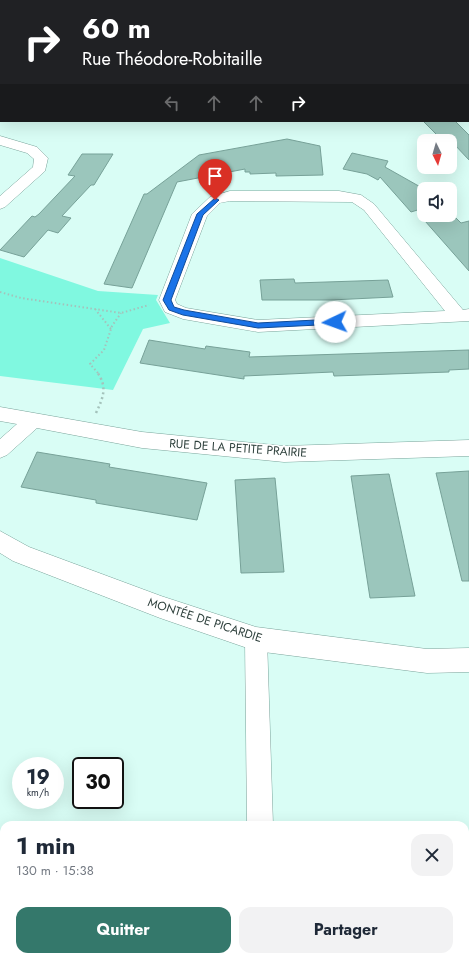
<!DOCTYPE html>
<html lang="fr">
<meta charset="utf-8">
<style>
:root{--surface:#fff;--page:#f2f2f3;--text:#1f2937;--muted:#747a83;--accent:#34786b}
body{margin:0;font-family:Jost,sans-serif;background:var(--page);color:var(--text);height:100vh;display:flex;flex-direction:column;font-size:15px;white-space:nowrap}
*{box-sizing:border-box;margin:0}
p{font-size:13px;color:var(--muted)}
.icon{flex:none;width:22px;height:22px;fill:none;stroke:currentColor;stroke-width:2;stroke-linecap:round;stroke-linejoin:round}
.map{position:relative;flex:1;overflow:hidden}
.side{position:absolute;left:0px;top:821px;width:469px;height:140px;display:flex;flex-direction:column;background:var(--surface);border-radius:12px 12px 0 0;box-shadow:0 4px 16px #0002}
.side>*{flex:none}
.banner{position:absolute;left:0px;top:0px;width:469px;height:122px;box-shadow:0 4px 16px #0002;background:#202124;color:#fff;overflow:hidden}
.needle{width:26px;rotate:175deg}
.tools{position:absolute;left:417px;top:134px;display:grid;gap:8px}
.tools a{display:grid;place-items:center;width:40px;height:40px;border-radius:8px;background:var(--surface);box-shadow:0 4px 16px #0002;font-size:20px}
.speed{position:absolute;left:12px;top:757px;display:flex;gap:8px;font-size:20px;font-weight:700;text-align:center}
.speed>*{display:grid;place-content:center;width:52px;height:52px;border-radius:50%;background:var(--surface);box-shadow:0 4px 16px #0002;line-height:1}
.speed small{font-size:10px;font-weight:400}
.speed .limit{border:2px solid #111;border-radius:6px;background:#fff;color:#111}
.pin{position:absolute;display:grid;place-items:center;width:34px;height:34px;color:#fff;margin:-41px -17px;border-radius:50% 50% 50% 0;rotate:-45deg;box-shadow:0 0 4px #0007}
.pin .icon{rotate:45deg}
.me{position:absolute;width:44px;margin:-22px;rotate:267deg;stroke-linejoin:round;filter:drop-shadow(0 0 3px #0008)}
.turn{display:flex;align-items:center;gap:14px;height:84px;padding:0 16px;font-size:18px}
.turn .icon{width:52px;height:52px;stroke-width:2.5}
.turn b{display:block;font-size:28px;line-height:34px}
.lanes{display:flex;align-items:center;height:38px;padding:0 16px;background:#0003;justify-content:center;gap:20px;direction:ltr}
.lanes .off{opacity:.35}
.round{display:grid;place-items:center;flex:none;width:42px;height:42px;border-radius:12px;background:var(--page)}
.head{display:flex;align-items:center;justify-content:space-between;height:68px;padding:0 16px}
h1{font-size:24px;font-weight:700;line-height:30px}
.button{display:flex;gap:8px;margin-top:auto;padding:8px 16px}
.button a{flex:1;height:46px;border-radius:12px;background:var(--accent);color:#fff;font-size:16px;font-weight:700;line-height:46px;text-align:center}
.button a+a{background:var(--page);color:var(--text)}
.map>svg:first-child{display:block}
.green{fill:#80f8e0}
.building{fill:#9bc6bc;stroke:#77a198}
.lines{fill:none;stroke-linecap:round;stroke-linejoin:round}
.minor-casing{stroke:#7aa49b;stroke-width:1}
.tertiary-casing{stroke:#7aa49b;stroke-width:1}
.path-far1{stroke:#a4c2bb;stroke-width:2;stroke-dasharray:1.5 2.5;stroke-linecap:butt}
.path{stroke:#a4c2bb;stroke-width:2.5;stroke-dasharray:2 3;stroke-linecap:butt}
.minor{fill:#fff;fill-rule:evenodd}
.tertiary{fill:#fff;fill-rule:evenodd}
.route{fill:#1a73e8;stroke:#114b97}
.labels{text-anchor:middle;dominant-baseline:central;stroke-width:3;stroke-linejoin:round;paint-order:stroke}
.street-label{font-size:12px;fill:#2e403c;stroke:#fff}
</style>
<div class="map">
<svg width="469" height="961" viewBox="0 0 469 961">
<rect width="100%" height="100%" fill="#d9fdf5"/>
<!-- green -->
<path class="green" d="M 0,258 L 98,291 L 158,295 L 156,300 L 170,323 L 143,329 L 113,390 L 0,376 Z"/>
<!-- building -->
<path class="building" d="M 423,121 L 455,121 L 469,135 L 469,160 L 454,144 L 450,145 L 450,141 L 443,141 Z
M 287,139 L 320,146 L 323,175 L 276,176 L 276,173 L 250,174 L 250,172 L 245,172 L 245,169 L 177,182 L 132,288 L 104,284 L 144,194 L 147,194 L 199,155 Z
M 352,153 L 388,161 L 385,167 L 424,189 L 424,208 L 411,212 L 380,177 L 378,180 L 367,174 L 343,169 Z
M 82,154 L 113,154 L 94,185 L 91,185 L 62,216 L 71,218 L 58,233 L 48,230 L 24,257 L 0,250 L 32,216 L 35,217 L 39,214 L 75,176 L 68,175 Z
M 452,214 L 461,223 L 469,221 L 469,271 L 425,221 Z
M 294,279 L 295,283 L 388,280 L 393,297 L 331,300 L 262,300 L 260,280 Z
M 149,340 L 205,349 L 206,346 L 250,352 L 249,357 L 469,350 L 469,369 L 449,370 L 449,372 L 334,376 L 333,372 L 244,376 L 244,379 L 140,363 Z
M 37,452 L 110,464 L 109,467 L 207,483 L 197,520 L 96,503 L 96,500 L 21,487 Z
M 469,471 L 469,581 L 462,581 L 436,473 Z
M 389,474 L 415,596 L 370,598 L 351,476 Z
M 275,478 L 284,572 L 241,573 L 235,480 Z"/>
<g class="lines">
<defs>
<path id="minor" d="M 254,0 L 269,0 L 270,1 L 255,1 Z
M 300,0 L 315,0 L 299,1 Z
M 444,0 L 456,0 L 457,1 L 445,1 Z
M 468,10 L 469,11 L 469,19 L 468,18 Z
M 468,105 L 469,105 L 469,114 L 468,114 Z
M 0,136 L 37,147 L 48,158 L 45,171 L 5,207 L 0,209 L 0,196 L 33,167 L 34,159 L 27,153 L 0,145 Z
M 230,191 L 339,191 L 361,195 L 374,204 L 463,310 L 469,309 L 469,321 L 258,332 L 183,319 L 165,312 L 159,300 L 192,214 L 210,197 ZM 230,201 L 352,202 L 364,210 L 445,311 L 258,320 L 186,308 L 177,304 L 175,300 L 207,216 L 220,203 Z
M 0,407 L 142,432 L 284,446 L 469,440 L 469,456 L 284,462 L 142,448 L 37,428 L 7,455 L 0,458 L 0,439 L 17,424 L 0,421 Z
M 256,628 L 264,632 L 267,639 L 273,825 L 247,825 L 245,639 L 248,632 Z
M 248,957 L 276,957 L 276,961 L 248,961 Z"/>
<path id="tertiary" d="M 0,19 L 1,19 L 1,27 L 0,27 Z
M 468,48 L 469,48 L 468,57 Z
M 0,531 L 29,547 L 161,596 L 256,627 L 427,649 L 469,648 L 469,672 L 427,673 L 256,651 L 160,618 L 13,561 L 0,553 Z"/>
</defs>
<!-- minor casing -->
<use href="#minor" class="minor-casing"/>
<!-- tertiary casing -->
<use href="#tertiary" class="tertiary-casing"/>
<!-- path-far1 -->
<path class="path-far1" d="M 0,292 L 21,298 L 121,313 L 149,305
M 95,309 L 111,329
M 98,373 L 90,364 L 104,350 L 112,326 L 121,313"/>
<!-- path -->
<path class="path" d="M 96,413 C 103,398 108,387 97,372"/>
<!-- minor -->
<use href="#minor" class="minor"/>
<!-- tertiary -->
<use href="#tertiary" class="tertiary"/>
</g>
<!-- route -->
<path class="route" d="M 215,198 L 219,200 L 218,201 L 203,215 L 171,300 L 174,307 L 184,310 L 258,323 L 335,319 L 339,322 L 338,324 L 258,328 L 183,315 L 169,310 L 163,300 L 197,214 Z"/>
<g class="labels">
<!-- street labels -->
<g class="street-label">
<text transform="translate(238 448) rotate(4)">RUE DE LA PETITE PRAIRIE</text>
<text transform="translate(205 620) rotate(18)">MONTÉE DE PICARDIE</text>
</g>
</g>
</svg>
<div class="tools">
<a><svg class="needle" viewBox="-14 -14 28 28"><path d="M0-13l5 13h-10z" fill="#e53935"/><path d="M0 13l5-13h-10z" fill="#747a83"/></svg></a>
<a><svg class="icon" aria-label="sound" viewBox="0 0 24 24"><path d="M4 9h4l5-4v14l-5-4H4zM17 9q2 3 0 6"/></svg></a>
</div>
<div class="speed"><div>19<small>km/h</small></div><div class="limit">30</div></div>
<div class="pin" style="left:215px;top:200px;background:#d93025"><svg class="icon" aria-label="arrive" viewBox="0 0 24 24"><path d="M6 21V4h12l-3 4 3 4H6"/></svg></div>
<svg class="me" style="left:335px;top:322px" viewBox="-20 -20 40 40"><circle r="19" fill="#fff"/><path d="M0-13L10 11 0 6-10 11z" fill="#1a73e8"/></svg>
<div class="banner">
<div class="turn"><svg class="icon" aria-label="right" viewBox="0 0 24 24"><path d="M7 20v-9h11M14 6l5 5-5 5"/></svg><div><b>60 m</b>Rue Théodore-Robitaille</div></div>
<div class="lanes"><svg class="icon off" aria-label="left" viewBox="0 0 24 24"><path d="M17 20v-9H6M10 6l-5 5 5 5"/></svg><svg class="icon off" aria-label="ahead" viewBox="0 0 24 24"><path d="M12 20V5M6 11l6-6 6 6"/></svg><svg class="icon off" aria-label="ahead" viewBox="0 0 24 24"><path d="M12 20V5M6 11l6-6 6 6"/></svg><svg class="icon" aria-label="right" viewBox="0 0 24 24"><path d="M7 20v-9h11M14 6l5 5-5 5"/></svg></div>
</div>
<section class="side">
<div class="head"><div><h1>1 min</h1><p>130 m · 15:38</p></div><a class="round"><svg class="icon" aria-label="close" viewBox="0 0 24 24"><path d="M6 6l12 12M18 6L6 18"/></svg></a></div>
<div class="button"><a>Quitter</a><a>Partager</a></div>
</section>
</div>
